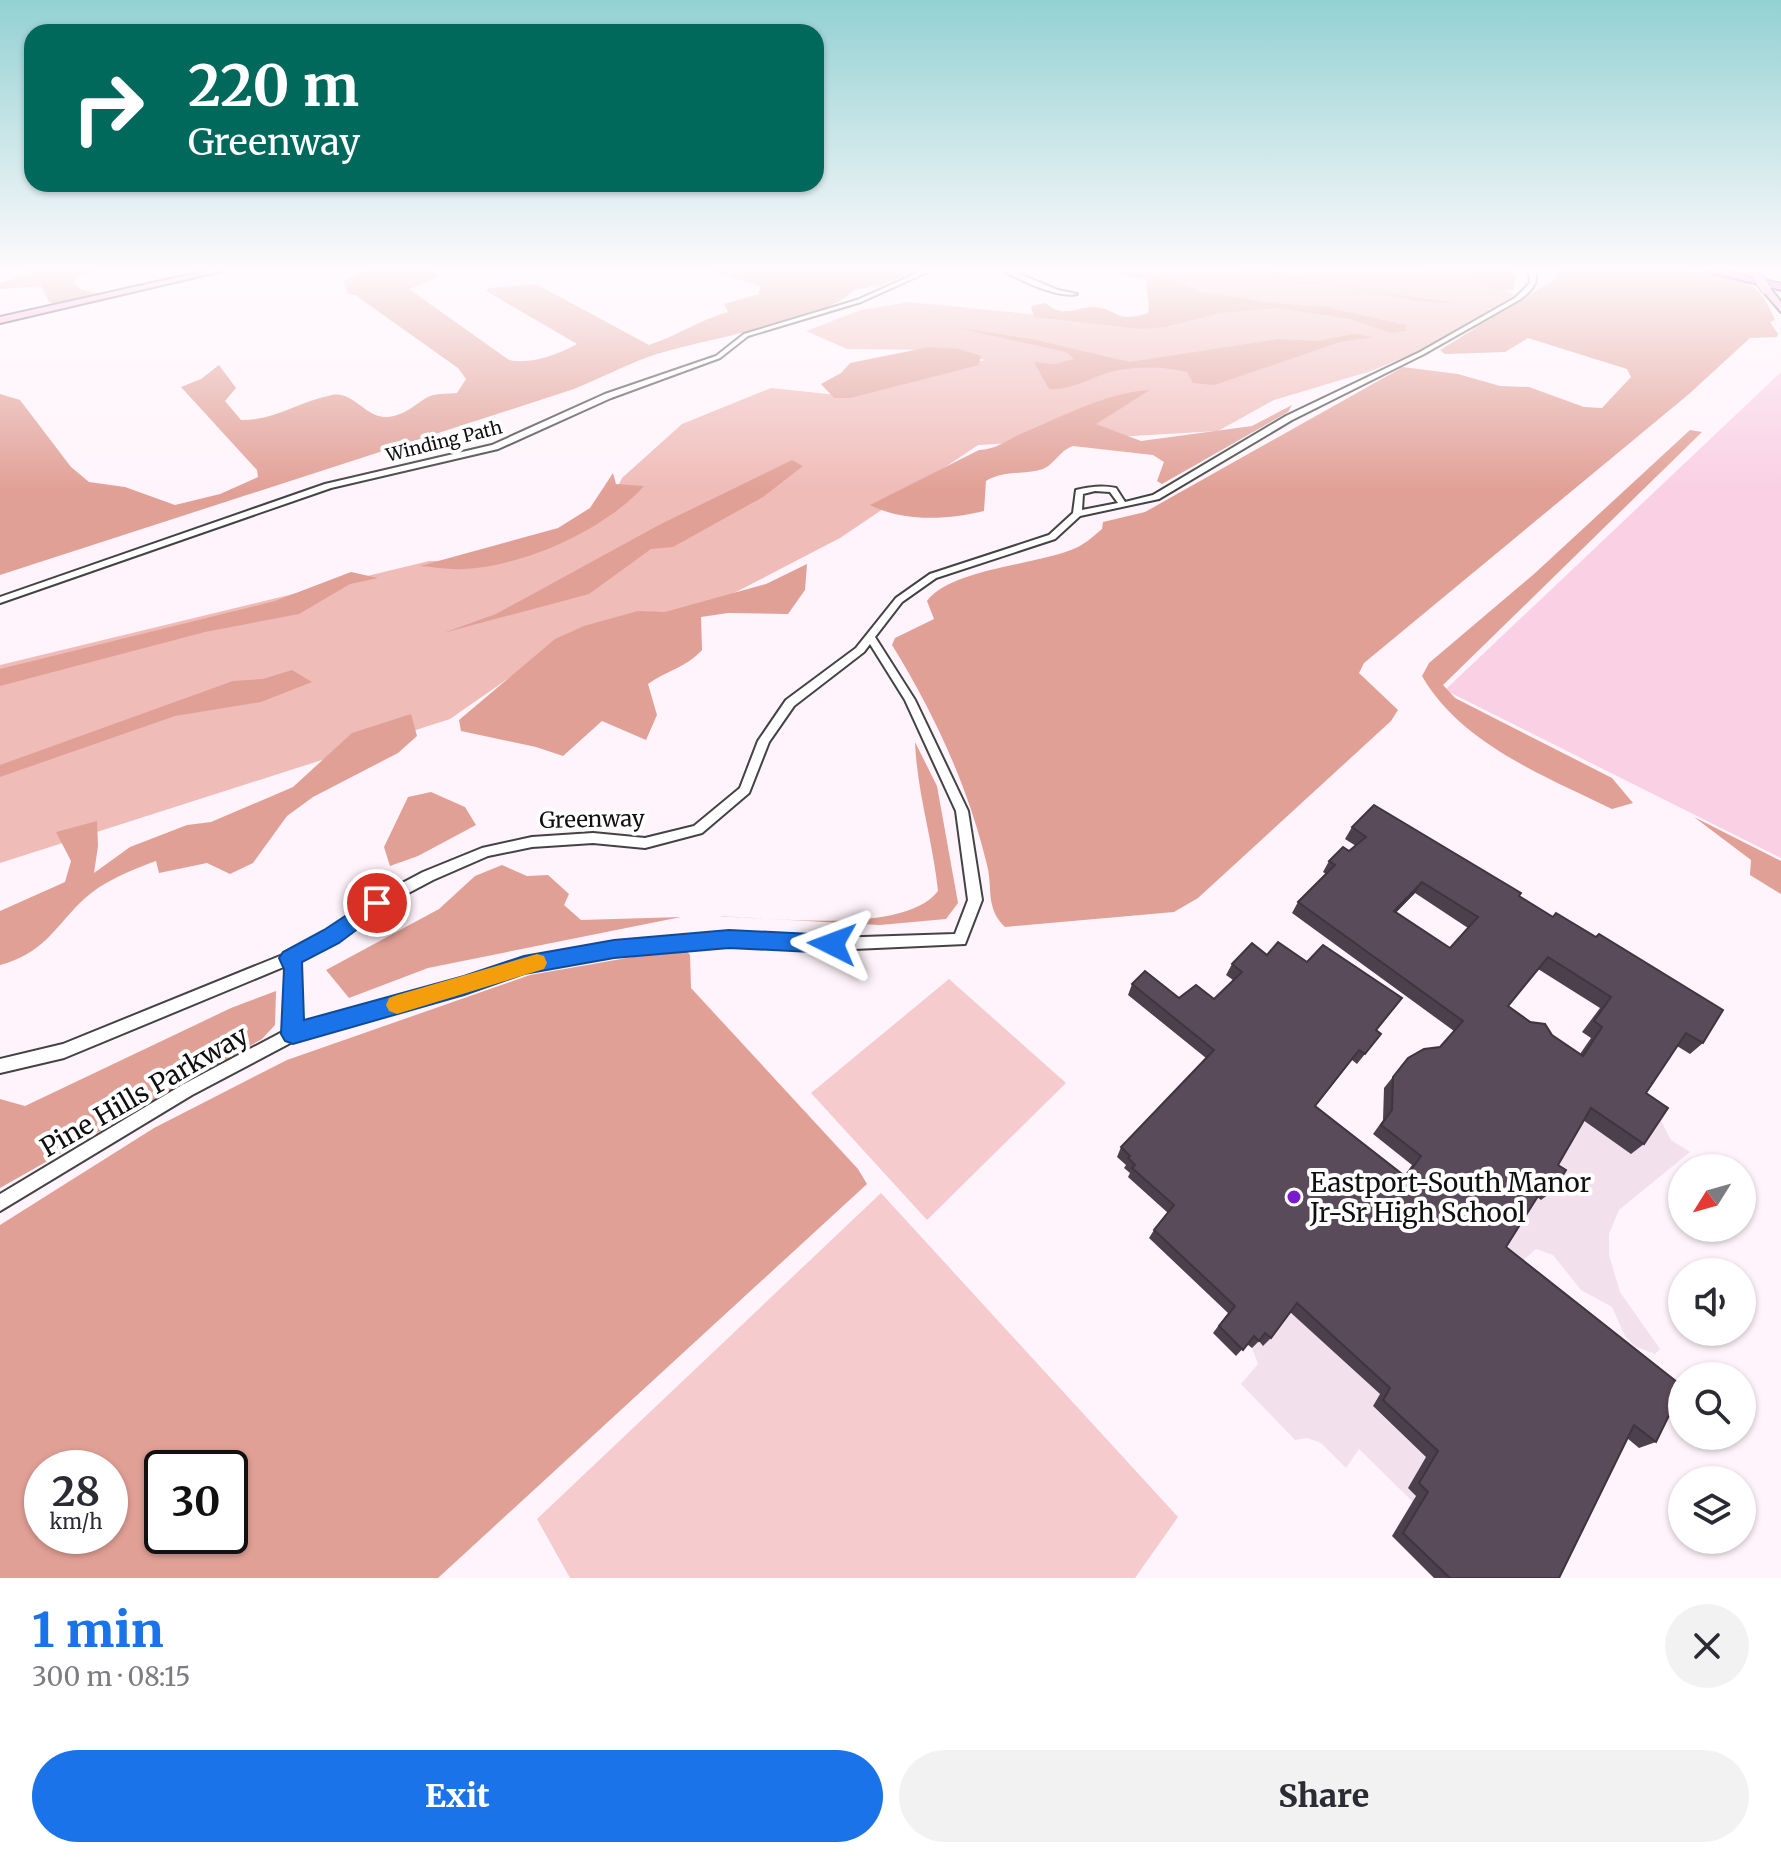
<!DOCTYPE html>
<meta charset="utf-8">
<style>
:root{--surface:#fff;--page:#f2f2f3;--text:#2b2b33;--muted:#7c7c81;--accent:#1a73e8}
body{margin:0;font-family:Merriweather,serif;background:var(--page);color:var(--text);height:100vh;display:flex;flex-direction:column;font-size:30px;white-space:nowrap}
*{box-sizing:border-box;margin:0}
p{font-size:26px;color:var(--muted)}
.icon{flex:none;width:44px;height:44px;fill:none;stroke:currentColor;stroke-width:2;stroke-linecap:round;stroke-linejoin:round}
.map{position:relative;height:1578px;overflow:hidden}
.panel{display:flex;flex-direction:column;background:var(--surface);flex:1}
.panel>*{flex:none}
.hud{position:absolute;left:24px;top:24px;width:800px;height:168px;border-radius:24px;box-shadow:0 2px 6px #0004;background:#00695c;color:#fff;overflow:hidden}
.needle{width:52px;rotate:233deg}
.buttons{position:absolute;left:1668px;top:1154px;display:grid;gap:16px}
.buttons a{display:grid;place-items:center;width:88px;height:88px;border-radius:50%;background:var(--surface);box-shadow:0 2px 6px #0004;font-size:40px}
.speed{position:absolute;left:24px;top:1450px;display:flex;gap:16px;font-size:40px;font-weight:700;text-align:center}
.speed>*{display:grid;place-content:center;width:104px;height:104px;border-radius:50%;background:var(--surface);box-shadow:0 2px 6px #0004;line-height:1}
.speed small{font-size:20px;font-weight:400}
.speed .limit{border:4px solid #111;border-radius:12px;background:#fff;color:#111}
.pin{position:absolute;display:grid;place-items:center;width:68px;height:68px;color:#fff;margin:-34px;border:4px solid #fff;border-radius:50%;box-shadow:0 2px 8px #0007}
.me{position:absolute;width:88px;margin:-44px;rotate:273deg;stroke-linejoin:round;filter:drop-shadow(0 0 6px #0008)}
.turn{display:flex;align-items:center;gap:28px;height:168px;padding:0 32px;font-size:36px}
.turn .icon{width:104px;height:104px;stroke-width:2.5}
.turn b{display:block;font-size:56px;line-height:68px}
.round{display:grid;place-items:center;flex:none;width:84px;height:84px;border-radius:42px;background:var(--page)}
.headline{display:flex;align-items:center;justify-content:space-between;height:136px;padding:0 32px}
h1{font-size:48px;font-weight:800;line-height:60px;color:var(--accent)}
.action{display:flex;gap:16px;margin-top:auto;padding:16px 32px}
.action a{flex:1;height:92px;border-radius:48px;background:var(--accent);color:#fff;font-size:32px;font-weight:800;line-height:92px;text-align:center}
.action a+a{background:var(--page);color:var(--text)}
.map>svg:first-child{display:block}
.farmland{fill:#f9d0e4}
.green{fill:#efbcb8}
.forest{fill:#e1a096;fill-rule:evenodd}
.pitch{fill:#f5cbce}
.plaza{fill:#f2e0ec}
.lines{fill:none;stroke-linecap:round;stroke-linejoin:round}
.minor-casing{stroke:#434343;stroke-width:4}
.secondary-casing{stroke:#323232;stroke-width:4}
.motorway-casing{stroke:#212121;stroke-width:4}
.minor{fill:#fff;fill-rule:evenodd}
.secondary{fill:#ffafd9;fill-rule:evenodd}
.motorway{fill:#ff52f7;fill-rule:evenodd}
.secondary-bridge-casing{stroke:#323232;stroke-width:12;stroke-linecap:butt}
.secondary-bridge{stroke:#ffafd9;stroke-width:10}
.wall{fill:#4d404d;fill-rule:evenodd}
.shaded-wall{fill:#3f343f}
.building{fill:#5a4b5a;stroke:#3f343f;stroke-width:2;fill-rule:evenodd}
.route{fill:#1a73e8;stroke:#114b97;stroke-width:2}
.slow{fill:#f59e0b}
.poi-dot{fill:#7c19d0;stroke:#fff;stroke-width:3}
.labels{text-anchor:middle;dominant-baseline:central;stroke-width:8;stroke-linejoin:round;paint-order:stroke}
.far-street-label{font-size:18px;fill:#101010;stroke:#fff}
.street-label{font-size:22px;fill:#101010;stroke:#fff}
.near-street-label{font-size:26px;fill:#101010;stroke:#fff}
.near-poi-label{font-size:26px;fill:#101010;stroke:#fff;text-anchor:start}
</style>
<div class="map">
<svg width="1781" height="1578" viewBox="0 0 1781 1578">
<rect width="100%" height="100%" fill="#fff4fb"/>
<!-- farmland -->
<path class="farmland" d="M 1781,372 L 1781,858 L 1445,690 Z"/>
<!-- green -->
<path class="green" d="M 1117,270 L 1423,270 L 1481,277 L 1523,300 L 1510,314 L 1371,371 L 1274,400 L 1218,431 L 978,445 L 840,538 L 709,606 L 558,644 L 450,719 L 0,863 L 0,665 L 429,561 L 499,560 L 602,519 L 622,478 L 682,424 L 771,388 L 837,395 L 985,360 L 950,350 L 847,349 L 806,331 L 861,310 L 909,302 L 1150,326 L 1240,300 Z"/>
<!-- forest -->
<path class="forest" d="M 18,270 L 102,270 L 78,277 L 74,282 L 80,289 L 100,294 L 56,304 L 49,302 L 41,286 L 0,289 L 0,283 L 30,273 Z
M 368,270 L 431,270 L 438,275 L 437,278 L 409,289 L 509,360 C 531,365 559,354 577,344 L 486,291 L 489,288 L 536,284 L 649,345 C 679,335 697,321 728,312 L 724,304 L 759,294 L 760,286 L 707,270 L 919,270 L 881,285 L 854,290 C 830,320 691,341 648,357 C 623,366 599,379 574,389 L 0,575 L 0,394 L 20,400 L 71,467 L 89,482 L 125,487 L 175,505 L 220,494 L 258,477 L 257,470 L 181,387 L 201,379 L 219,365 L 236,388 L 225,401 L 241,420 C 274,421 300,401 332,395 C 354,391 366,419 388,417 C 405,415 413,406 426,398 C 433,393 448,394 457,393 L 466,379 L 458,368 L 355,295 L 348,294 L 343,281 Z
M 1103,270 L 1161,276 L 1203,292 L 1271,303 L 1326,307 L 1406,325 L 1406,331 L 1391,333 L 1350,319 L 1277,308 L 1220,313 L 1165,327 L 1141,329 L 1034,317 L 1031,306 L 1046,303 C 1063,319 1076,307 1094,307 C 1117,308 1115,324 1148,313 C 1151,300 1144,290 1147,280 Z
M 1232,270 L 1268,270 L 1378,292 L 1457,303 L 1417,301 L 1330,283 L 1298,284 Z
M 1411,270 L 1513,270 L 1517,275 L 1513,290 L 1493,289 L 1463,276 Z
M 1552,270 C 1603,270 1706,262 1750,285 C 1762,291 1770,308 1775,320 L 1770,322 L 1778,334 L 1777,337 L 1750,338 L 1689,394 L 1364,663 L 1359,673 L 1398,710 L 1391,721 L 1198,898 L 1174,912 L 1005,927 C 985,908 993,888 987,865 C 968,786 934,713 892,645 L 895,638 L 934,619 L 927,601 C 951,568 1041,565 1078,547 C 1086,543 1095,535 1102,529 L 1103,522 L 1145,512 L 1403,367 L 1458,374 L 1500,386 L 1529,387 L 1584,407 L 1602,408 L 1631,377 L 1627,369 L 1528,338 L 1505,352 L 1445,354 L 1440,350 L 1555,279 L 1559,274 Z
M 953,327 L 1031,339 L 1130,362 L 1278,339 L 1317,341 L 1354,334 L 1374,337 L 1340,342 L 1214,385 L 1193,383 L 1187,372 C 1163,366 1134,366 1110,372 C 1090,378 1070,391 1049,389 L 1034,362 L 1054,364 L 1074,359 L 1066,352 Z
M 929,347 L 959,349 L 981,356 L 979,365 L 850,398 L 834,398 L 821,384 L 841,373 L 850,363 Z
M 1150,390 L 1096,424 L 1141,441 L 1252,426 L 1292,405 L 1288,412 L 1162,484 L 1157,481 L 1164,462 L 1153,455 L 1073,446 C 1060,450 1055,464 1043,469 C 1024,475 1004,470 986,481 L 984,511 C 947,520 904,522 870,505 L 979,450 C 998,449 1008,439 1025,432 C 1064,416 1107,392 1150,390 Z
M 1690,430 L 1702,432 L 1443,685 L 1455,698 L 1612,778 L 1633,803 L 1612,809 C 1545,776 1461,744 1422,676 L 1429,663 L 1534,574 Z
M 792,460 L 803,466 L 763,497 L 673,547 L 651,549 L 589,594 L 443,633 L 496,614 L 659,525 Z
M 613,473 L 616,484 L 644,486 C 605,530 522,567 463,569 C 449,570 434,567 420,566 L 558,528 L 590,508 Z
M 807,564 L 805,590 L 788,614 L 728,613 L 701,617 L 702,650 C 687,667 666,671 648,684 L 657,715 L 646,740 L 602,721 L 563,756 L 536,747 L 461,731 L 459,720 L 555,639 L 584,626 L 638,611 L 665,612 L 766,584 Z
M 351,572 L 378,578 L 350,584 L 299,614 L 205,632 L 0,686 L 0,669 L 275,601 Z
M 292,670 L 312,682 L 261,702 L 175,716 L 0,777 L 0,765 L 233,681 L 263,679 Z
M 411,714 L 417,736 L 398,753 L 313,797 L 287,816 L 253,863 L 230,874 L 207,863 L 159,873 L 156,861 C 136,868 115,877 98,888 C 58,916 53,951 0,965 L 0,911 L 65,882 L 71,861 L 56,832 L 97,821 L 98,846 L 94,873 L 130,847 L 187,825 L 211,822 L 293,787 L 352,733 Z
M 915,742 L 937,786 L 958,903 L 946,919 L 880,925 L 714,916 C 767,917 904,936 938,891 C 933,841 917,793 915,742 Z
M 431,792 L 465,807 L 476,825 L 418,856 L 390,866 L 384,847 L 408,797 Z
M 1694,817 L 1781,861 L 1781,894 L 1750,875 L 1751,860 Z
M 502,865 L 527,876 L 548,875 L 569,894 L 564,905 L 581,920 L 681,917 L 428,968 L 349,998 L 326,970 L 439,909 L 475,876 Z
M 684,948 L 690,955 L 691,988 L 858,1169 L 867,1184 L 438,1578 L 0,1578 L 0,1225 L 154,1128 L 287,1060 L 530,975 ZM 42,1468 L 110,1468 L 110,1536 L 42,1536 ZM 162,1468 L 230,1468 L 230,1536 L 162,1536 Z
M 276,991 L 275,1025 L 262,1039 L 0,1188 L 0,1099 L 25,1106 L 231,1008 Z"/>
<!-- pitch -->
<path class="pitch" d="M 949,979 L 1066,1083 L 927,1220 L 811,1093 Z
M 881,1193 L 1178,1517 L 1135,1578 L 570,1578 L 537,1519 Z"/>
<!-- plaza -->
<path class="plaza" d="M 1511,1092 L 1659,1117 L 1671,1140 L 1690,1152 L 1619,1210 L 1609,1234 L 1609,1255 L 1620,1292 L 1660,1349 L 1655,1354 L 1634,1346 L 1625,1336 L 1612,1307 L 1581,1290 L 1553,1255 L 1536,1249 L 1520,1263 L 1443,1189 Z
M 1298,1298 L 1340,1357 L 1380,1394 L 1373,1407 L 1426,1457 L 1413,1502 L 1359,1449 L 1346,1468 L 1321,1443 L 1307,1438 L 1295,1440 L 1241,1384 L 1258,1364 L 1252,1348 L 1258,1340 L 1264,1345 Z"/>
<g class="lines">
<defs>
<path id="minor" d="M 924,270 L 932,270 L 861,302 L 748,336 L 720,358 L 611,398 L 498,449 L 331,488 L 0,603 L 0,597 L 325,484 L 492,445 L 605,394 L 716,356 L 744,334 L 857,300 Z
M 1002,270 L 1010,270 L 1058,290 L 1077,294 C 1058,299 1020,280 1002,270 Z
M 1529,270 L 1535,270 C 1539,285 1530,292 1519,300 L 1424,354 L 1292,420 L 1159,499 L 1080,516 L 1055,539 L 936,578 L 902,602 L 875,637 L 915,700 L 968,811 L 982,900 L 965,944 L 832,950 L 729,945 L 614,955 L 524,971 L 464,992 L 296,1040 L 192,1095 L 0,1211 L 0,1194 L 182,1085 L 286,1030 L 287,969 L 286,966 L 64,1058 L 0,1073 L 0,1059 L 63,1044 L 285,954 L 326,933 L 372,899 L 423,872 L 482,848 L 532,837 L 593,833 L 645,838 L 694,826 L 740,788 L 758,741 L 786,700 L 856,648 L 896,598 L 930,574 L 1049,535 L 1073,513 L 1076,490 C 1090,487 1101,485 1116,488 L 1125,502 L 1153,495 L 1286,416 L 1420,352 L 1515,298 L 1530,283 ZM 1095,491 L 1110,492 L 1118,503 L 1082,510 L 1083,494 ZM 870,644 L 905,700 L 956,811 L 968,900 L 955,934 L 832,938 L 729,933 L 614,943 L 524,959 L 464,980 L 300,1025 L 301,969 L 298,961 L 336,941 L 382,907 L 433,880 L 488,856 L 532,847 L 593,843 L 645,848 L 702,833 L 749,793 L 769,742 L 794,706 L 864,652 Z"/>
<path id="secondary" d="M 210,270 L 226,270 L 0,323 L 0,317 Z
M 1763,287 L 1769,287 L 1781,302 L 1781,312 L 1763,291 Z"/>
<path id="motorway" d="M 1702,270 L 1722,270 L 1781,284 L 1781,290 Z"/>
</defs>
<!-- minor casing -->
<use href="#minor" class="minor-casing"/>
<!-- secondary casing -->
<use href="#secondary" class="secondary-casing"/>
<!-- motorway casing -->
<use href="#motorway" class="motorway-casing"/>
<!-- minor -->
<use href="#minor" class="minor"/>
<!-- secondary -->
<use href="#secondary" class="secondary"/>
<!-- motorway -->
<use href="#motorway" class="motorway"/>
<defs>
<path id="secondary-bridge" d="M 1753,270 L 1766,289"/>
</defs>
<!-- secondary-bridge casing -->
<use href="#secondary-bridge" class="secondary-bridge-casing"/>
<!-- secondary-bridge -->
<use href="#secondary-bridge" class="secondary-bridge"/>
</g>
<!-- wall -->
<path class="wall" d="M 1352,827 L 1519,896 L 1703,1043 L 1690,1054 L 1677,1046 L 1646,1093 L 1644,1144 L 1631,1154 L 1583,1120 L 1558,1165 L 1553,1191 L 1541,1200 L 1537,1197 L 1506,1247 L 1656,1442 L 1639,1448 L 1627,1438 L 1559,1578 L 1434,1578 L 1392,1536 L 1416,1496 L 1408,1488 L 1426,1457 L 1373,1406 L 1380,1394 L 1290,1312 L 1271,1338 L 1263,1346 L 1259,1341 L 1252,1348 L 1247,1344 L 1236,1356 L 1213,1333 L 1228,1313 L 1149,1238 L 1154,1230 L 1168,1213 L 1128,1177 L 1130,1173 L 1124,1168 L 1126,1165 L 1117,1157 L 1121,1147 L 1206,1058 L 1128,995 L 1132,984 L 1179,998 L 1214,999 L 1233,980 L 1226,975 L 1232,964 L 1381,1034 L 1357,1064 L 1352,1060 L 1315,1107 L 1404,1176 L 1412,1165 L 1373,1134 L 1383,1120 L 1384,1088 L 1408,1058 L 1440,1047 L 1454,1031 L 1292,913 L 1298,902 L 1326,874 L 1323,872 L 1329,861 L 1349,851 L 1356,846 L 1345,839 ZM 1415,893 L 1468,928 L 1450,948 L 1396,912 ZM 1538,969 L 1600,1008 L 1582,1032 L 1591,1038 L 1580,1054 L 1508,1006 Z"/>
<!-- shaded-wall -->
<path class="shaded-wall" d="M 1422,882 L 1415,893 L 1387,922 L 1394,911 Z"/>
<!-- building -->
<path class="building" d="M 1374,805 L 1521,893 L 1519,896 L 1553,917 L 1556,913 L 1596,937 L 1599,934 L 1723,1010 L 1703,1043 L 1686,1033 L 1646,1093 L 1668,1108 L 1644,1144 L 1591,1108 L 1558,1165 L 1566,1170 L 1553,1191 L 1545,1185 L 1506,1247 L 1682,1386 L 1682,1389 L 1656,1442 L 1634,1425 L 1559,1578 L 1450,1578 L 1403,1533 L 1428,1492 L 1419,1483 L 1438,1451 L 1383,1400 L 1390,1388 L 1297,1303 L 1271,1338 L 1265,1333 L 1259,1341 L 1254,1336 L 1243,1350 L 1219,1326 L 1235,1306 L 1154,1230 L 1174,1205 L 1132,1168 L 1135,1165 L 1128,1158 L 1130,1156 L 1121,1147 L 1214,1050 L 1132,984 L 1145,971 L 1179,998 L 1196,985 L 1214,999 L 1242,972 L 1232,964 L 1252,943 L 1267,955 L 1278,942 L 1307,962 L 1323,945 L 1402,998 L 1376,1030 L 1381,1034 L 1365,1054 L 1359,1050 L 1315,1106 L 1406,1177 L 1421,1156 L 1381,1125 L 1392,1110 L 1393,1077 L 1408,1058 L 1424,1049 L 1440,1047 L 1463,1021 L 1298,902 L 1335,865 L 1329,861 L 1343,847 L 1349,851 L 1366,837 L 1352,827 ZM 1422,882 L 1478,917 L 1450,948 L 1394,911 ZM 1548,957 L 1611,997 L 1594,1021 L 1602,1027 L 1583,1056 L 1552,1035 L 1545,1024 L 1530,1022 L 1508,1006 Z"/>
<!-- sky -->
<linearGradient id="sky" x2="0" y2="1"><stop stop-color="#93d1d3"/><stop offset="0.55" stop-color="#fffafd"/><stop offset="1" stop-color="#fffafd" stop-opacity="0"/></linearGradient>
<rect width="1781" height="491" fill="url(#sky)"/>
<!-- route -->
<path class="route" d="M 377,895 L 387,903 L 384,909 L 339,943 L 302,962 L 304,1020 L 464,976 L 524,956 L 614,940 L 729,930 L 832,935 L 843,944 L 832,953 L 729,948 L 614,958 L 524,974 L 464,995 L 293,1044 L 285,1041 L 281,1034 L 284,969 L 279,958 L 283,952 L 324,930 Z"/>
<!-- slow -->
<path class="slow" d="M 537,954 L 544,956 L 547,963 L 544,969 L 397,1014 L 389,1011 L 386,1005 L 389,998 L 397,995 Z"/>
<!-- markers -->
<circle class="poi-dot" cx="1294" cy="1197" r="8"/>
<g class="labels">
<!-- far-street labels -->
<g class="far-street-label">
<text transform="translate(444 441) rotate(-14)">Winding Path</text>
</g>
<!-- street labels -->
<g class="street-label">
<text transform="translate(592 819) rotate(-1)">Greenway</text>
</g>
<!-- near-street labels -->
<g class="near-street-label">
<text transform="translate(144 1091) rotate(-30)">Pine Hills Parkway</text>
</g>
<!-- near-poi labels -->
<g class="near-poi-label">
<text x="1310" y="1182">Eastport-South Manor<tspan x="1310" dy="30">Jr-Sr High School</tspan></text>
</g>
</g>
</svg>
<div class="buttons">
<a><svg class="needle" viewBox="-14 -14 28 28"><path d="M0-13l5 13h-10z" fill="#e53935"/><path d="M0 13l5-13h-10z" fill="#7c7c81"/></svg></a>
<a><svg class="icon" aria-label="sound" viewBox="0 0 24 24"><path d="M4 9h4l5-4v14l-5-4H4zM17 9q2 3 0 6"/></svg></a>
<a><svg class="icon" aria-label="search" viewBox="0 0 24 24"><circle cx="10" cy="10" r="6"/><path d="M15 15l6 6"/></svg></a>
<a><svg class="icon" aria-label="layers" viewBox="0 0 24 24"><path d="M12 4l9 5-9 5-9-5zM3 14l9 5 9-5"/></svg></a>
</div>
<div class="speed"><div>28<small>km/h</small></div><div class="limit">30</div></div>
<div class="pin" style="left:377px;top:903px;background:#d93025"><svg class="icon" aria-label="arrive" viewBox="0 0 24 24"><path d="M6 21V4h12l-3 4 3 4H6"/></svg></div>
<svg class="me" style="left:832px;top:944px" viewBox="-20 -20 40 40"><path d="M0-17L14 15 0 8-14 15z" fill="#1a73e8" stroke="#fff" stroke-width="4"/></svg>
<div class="hud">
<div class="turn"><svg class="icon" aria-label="right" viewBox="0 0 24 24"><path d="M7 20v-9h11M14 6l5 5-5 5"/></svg><div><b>220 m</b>Greenway</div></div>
</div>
</div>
<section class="panel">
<div class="headline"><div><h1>1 min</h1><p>300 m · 08:15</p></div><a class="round"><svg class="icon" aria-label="close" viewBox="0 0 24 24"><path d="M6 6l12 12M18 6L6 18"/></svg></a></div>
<div class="action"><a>Exit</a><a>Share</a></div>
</section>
